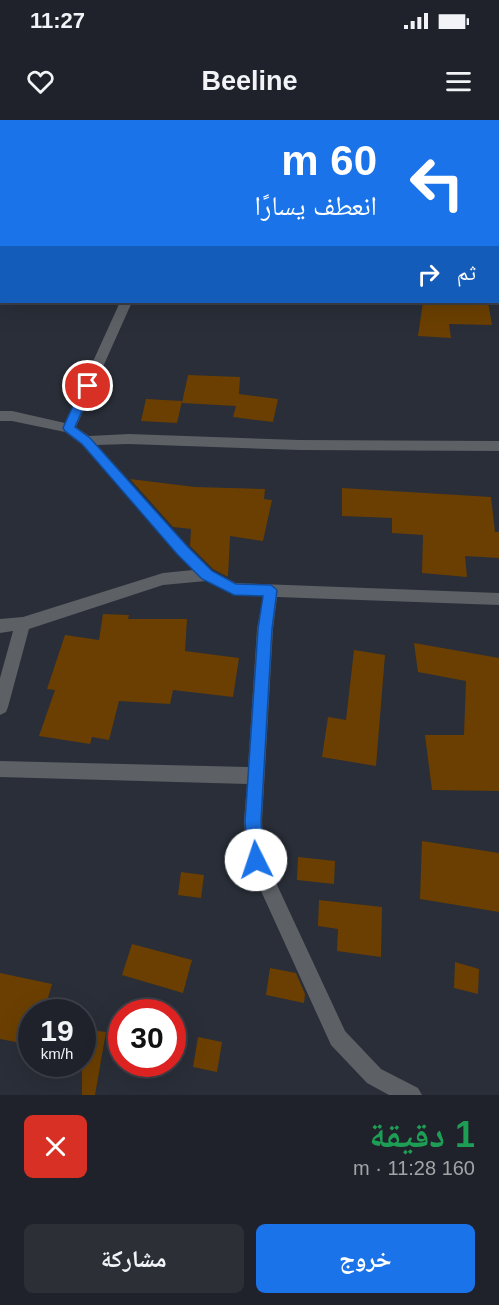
<!DOCTYPE html>
<html lang="ar">
<meta charset="utf-8">
<style>
:root{--surface:#1f222a;--page:#2c2f36;--text:#f1f3f6;--muted:#a1a4a8;--line:#3c3f47;--accent:#1a73e8}
body{margin:0;font-family:Helvetica,"Noto Naskh Arabic",sans-serif;background:var(--page);color:var(--text);direction:rtl;height:100vh;display:flex;flex-direction:column;font-size:22px;white-space:nowrap}
*{box-sizing:border-box;margin:0}
p{font-size:20px;color:var(--muted)}
.icon{flex:none;width:33px;height:33px;fill:none;stroke:currentColor;stroke-width:2;stroke-linecap:round;stroke-linejoin:round}
.map{position:relative;height:975px;overflow:hidden;direction:ltr}
.side{display:flex;flex-direction:column;background:var(--surface);flex:1}
.side>*{flex:none}
.guide{position:absolute;left:0px;top:0px;width:500px;height:183px;box-shadow:0 6px 24px #0002,0 0 0 2px var(--line);direction:rtl;background:#1a73e8;color:#fff;overflow:hidden}
.speed{position:absolute;left:18px;top:879px;display:flex;gap:12px;font-size:30px;font-weight:700;text-align:center}
.speed>*{display:grid;place-content:center;width:78px;height:78px;border-radius:50%;background:var(--surface);box-shadow:0 6px 24px #0002,0 0 0 2px var(--line);line-height:1}
.speed small{font-size:15px;font-weight:400}
.speed .limit{border:9px solid #d22;background:#fff;color:#111}
.pin{position:absolute;display:grid;place-items:center;width:51px;height:51px;color:#fff;margin:-26px;border:3px solid #fff;border-radius:50%;box-shadow:0 2px 6px #0007}
.me{position:absolute;width:66px;margin:-33px;rotate:356deg;stroke-linejoin:round;filter:drop-shadow(0 0 4px #0008)}
.turn{display:flex;align-items:center;gap:21px;height:126px;padding:0 24px;font-size:27px}
.turn .icon{width:78px;height:78px;stroke-width:2.5}
.turn b{display:block;font-size:42px;line-height:51px}
.then{display:flex;align-items:center;height:57px;padding:0 24px;background:#0003;gap:12px;font-size:22px}
.round{display:grid;place-items:center;flex:none;width:63px;height:63px;border-radius:9px;background:var(--page)}
.overview{display:flex;align-items:center;justify-content:space-between;height:102px;padding:0 24px}
h1{font-size:36px;font-weight:800;line-height:45px;color:#1e9e55}
.primary-button{display:flex;gap:12px;margin-top:auto;padding:12px 24px}
.primary-button a{flex:1;height:69px;border-radius:9px;background:var(--accent);color:#fff;font-size:24px;font-weight:800;line-height:69px;text-align:center}
.primary-button a+a{background:var(--page);color:var(--text)}
.status{display:flex;justify-content:space-between;align-items:center;height:42px;padding:0 30px;background:var(--surface);direction:ltr}
.status svg{height:16px;fill:currentColor}
header{display:flex;justify-content:space-between;align-items:center;height:78px;padding:0 24px;background:var(--surface);font-size:27px;font-weight:800}
.map>svg:first-child{display:block}
.building{fill:#6b3f01}
.lines{fill:none;stroke-linecap:round;stroke-linejoin:round}
.street{fill:#5d6065;fill-rule:evenodd}
.route{fill:#1a73e8;stroke:#114b97;stroke-width:1.5}
</style>
<div class="status"><b>11:27</b><svg viewBox="0 0 49 12"><path d="M0 12V9h3v3zM5 12V6h3v6zM10 12V3h3v9zM15 12V0h3v12zM26 1h20v11H26zM47 4h2v5h-2z"/></svg></div>
<header><svg class="icon" aria-label="menu" viewBox="0 0 24 24"><path d="M4 6h16M4 12h16M4 18h16"/></svg>Beeline<svg class="icon" aria-label="heart" viewBox="0 0 24 24"><path d="M12 20l-8-8c-3-5 5-10 8-4 3-6 11-1 8 4z"/></svg></header>
<div class="map">
<svg width="499" height="975" viewBox="0 0 499 975">
<rect width="100%" height="100%" fill="#292e38"/>
<!-- building -->
<path class="building" d="M 423,182 L 488,182 L 492,205 L 449,204 L 451,218 L 418,216 Z
M 188,255 L 240,257 L 239,274 L 278,279 L 273,302 L 233,297 L 236,286 L 182,283 Z
M 146,279 L 182,281 L 177,303 L 141,301 Z
M 130,359 L 195,367 L 265,369 L 264,379 L 272,380 L 263,421 L 230,416 L 228,457 L 213,449 L 190,426 L 191,409 L 173,407 Z
M 342,368 L 491,377 L 495,412 L 499,412 L 499,438 L 465,436 L 467,457 L 422,453 L 423,415 L 392,413 L 392,398 L 342,396 Z
M 103,494 L 129,495 L 128,499 L 187,499 L 185,531 L 239,538 L 233,577 L 173,570 L 170,584 L 119,581 L 109,620 L 92,617 L 90,624 L 39,616 L 55,570 L 47,569 L 65,515 L 99,520 Z
M 414,523 L 499,538 L 499,671 L 432,670 L 425,615 L 464,615 L 466,561 L 418,552 Z
M 354,530 L 385,535 L 376,646 L 322,637 L 328,597 L 346,600 Z
M 422,721 L 499,733 L 499,792 L 420,779 Z
M 298,737 L 335,741 L 334,764 L 297,760 Z
M 181,752 L 204,755 L 201,778 L 178,775 Z
M 319,780 L 382,787 L 381,837 L 337,831 L 338,809 L 318,806 Z
M 132,824 L 192,840 L 183,873 L 122,855 Z
M 455,842 L 479,849 L 478,874 L 454,868 Z
M 270,848 L 296,853 L 305,874 L 304,883 L 266,875 Z
M 0,853 L 52,864 L 44,892 L 32,892 L 32,925 L 0,919 Z
M 82,909 L 106,912 L 95,975 L 82,975 Z
M 198,917 L 222,922 L 217,952 L 193,947 Z"/>
<g class="lines">
<!-- street -->
<path class="street" d="M 219,0 L 227,0 L 218,2 Z
M 393,0 L 401,0 L 401,2 L 393,2 Z
M 0,46 L 2,46 L 2,52 L 0,52 Z
M 498,58 L 499,58 L 499,64 L 498,64 Z
M 498,137 L 499,137 L 499,143 L 498,143 Z
M 0,138 L 2,138 L 2,144 L 0,144 Z
M 120,182 L 132,182 L 76,307 L 89,316 L 129,314 L 300,320 L 499,321 L 499,331 L 300,330 L 129,324 L 97,325 L 187,426 L 212,451 L 236,463 L 499,473 L 499,485 L 277,477 L 273,509 L 262,701 L 265,739 L 345,911 L 381,949 L 418,968 L 422,975 L 389,975 L 367,963 L 331,925 L 247,740 L 244,701 L 247,664 L 0,657 L 0,641 L 248,647 L 257,509 L 263,476 L 234,475 L 206,461 L 163,465 L 29,509 L 8,587 L 6,592 L 0,595 L 0,558 L 13,511 L 0,513 L 0,499 L 23,497 L 163,453 L 193,450 L 81,324 L 65,312 L 12,301 L 0,301 L 0,291 L 12,291 L 65,303 Z"/>
</g>
<!-- route -->
<path class="route" d="M 88,262 L 93,266 L 75,307 L 90,318 L 187,426 L 212,451 L 236,464 L 271,465 L 277,470 L 272,509 L 261,701 L 264,740 L 262,745 L 256,748 L 250,745 L 248,740 L 245,701 L 258,509 L 263,476 L 234,475 L 202,459 L 177,434 L 82,324 L 65,311 L 63,308 L 82,266 Z"/>
</svg>
<div class="speed"><div>19<small>km/h</small></div><div class="limit">30</div></div>
<div class="pin" style="left:88px;top:266px;background:#d93025"><svg class="icon" aria-label="arrive" viewBox="0 0 24 24"><path d="M6 21V4h12l-3 4 3 4H6"/></svg></div>
<svg class="me" style="left:256px;top:740px" viewBox="-20 -20 40 40"><circle r="19" fill="#fff"/><path d="M0-13L10 11 0 6-10 11z" fill="#1a73e8"/></svg>
<div class="guide">
<div class="turn"><svg class="icon" aria-label="left" viewBox="0 0 24 24"><path d="M17 20v-9H6M10 6l-5 5 5 5"/></svg><div><b>60 m</b>انعطف يسارًا</div></div>
<div class="then">ثم<svg class="icon" aria-label="right" viewBox="0 0 24 24"><path d="M7 20v-9h11M14 6l5 5-5 5"/></svg></div>
</div>
</div>
<section class="side">
<div class="overview"><div><h1>1 دقيقة</h1><p>160 m · 11:28</p></div><a class="round" style="background:#d93025;color:#fff"><svg class="icon" aria-label="close" viewBox="0 0 24 24"><path d="M6 6l12 12M18 6L6 18"/></svg></a></div>
<div class="primary-button"><a>خروج</a><a>مشاركة</a></div>
</section>
